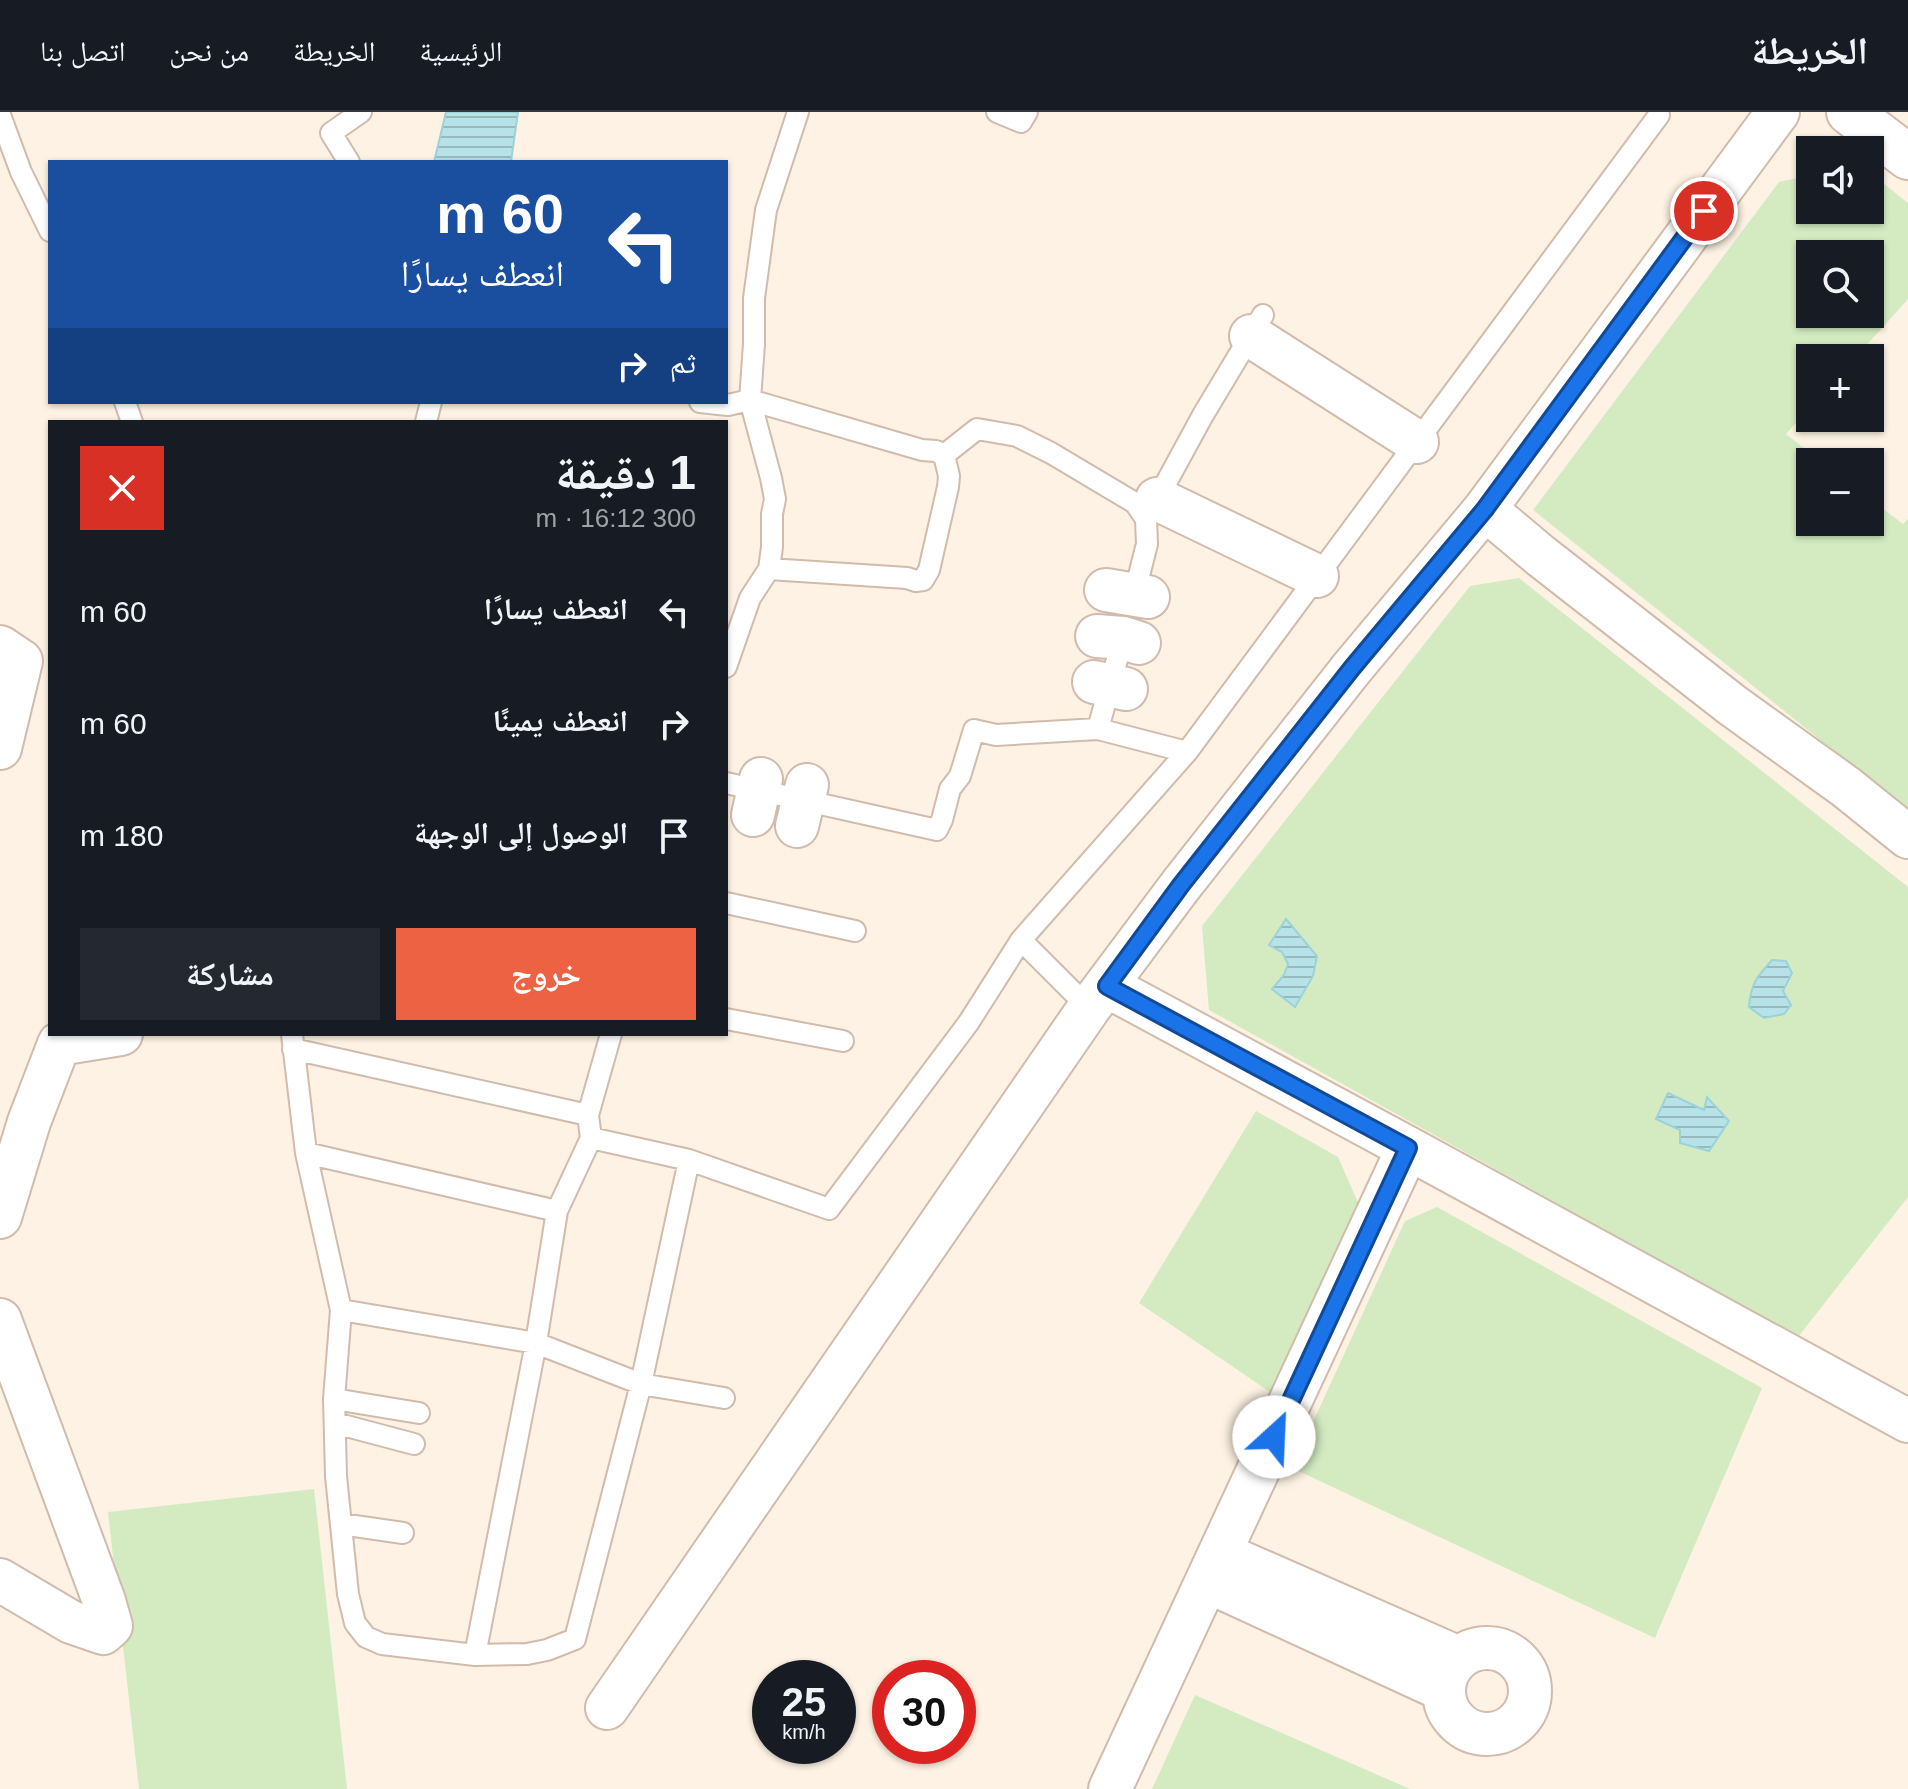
<!DOCTYPE html>
<html lang="ar">
<meta charset="utf-8">
<style>
:root{--surface:#171b24;--page:#242831;--text:#f1f3f6;--muted:#9ea1a6;--line:#363941;--accent:#ec6243}
body{margin:0;font-family:Helvetica,"Noto Naskh Arabic",sans-serif;background:var(--page);color:var(--text);direction:rtl;height:100vh;display:flex;flex-direction:column;font-size:30px;white-space:nowrap}
*{box-sizing:border-box;margin:0}
p{font-size:26px;color:var(--muted)}
.icon{flex:none;width:44px;height:44px;fill:none;stroke:currentColor;stroke-width:2;stroke-linecap:round;stroke-linejoin:round}
.map{position:relative;flex:1;overflow:hidden;direction:ltr}
.sheet{position:absolute;left:48px;top:308px;width:680px;height:616px;display:flex;flex-direction:column;background:var(--surface);border-radius:0px;box-shadow:0 2px 6px #0004;direction:rtl}
.sheet>*{flex:none}
.hud{position:absolute;left:48px;top:48px;width:680px;height:244px;border-radius:0px;box-shadow:0 2px 6px #0004;direction:rtl;background:#1a4fa0;color:#fff;overflow:hidden}
.fabs{position:absolute;left:1796px;top:24px;display:grid;gap:16px}
.fabs a{display:grid;place-items:center;width:88px;height:88px;border-radius:0px;background:var(--surface);box-shadow:0 2px 6px #0004;font-size:40px}
.speed{position:absolute;left:752px;top:1548px;display:flex;gap:16px;font-size:40px;font-weight:700;text-align:center}
.speed>*{display:grid;place-content:center;width:104px;height:104px;border-radius:50%;background:var(--surface);box-shadow:0 2px 6px #0004;line-height:1}
.speed small{font-size:20px;font-weight:400}
.speed .limit{border:12px solid #d22;background:#fff;color:#111}
.pin{position:absolute;display:grid;place-items:center;width:68px;height:68px;color:#fff;margin:-34px;border:4px solid #fff;border-radius:50%;box-shadow:0 2px 8px #0007}
.me{position:absolute;width:88px;margin:-44px;rotate:25deg;stroke-linejoin:round;filter:drop-shadow(0 0 6px #0008)}
.turn{display:flex;align-items:center;gap:28px;height:168px;padding:0 32px;font-size:36px}
.turn .icon{width:104px;height:104px;stroke-width:2.5}
.turn b{display:block;font-size:56px;line-height:68px}
.then{display:flex;align-items:center;height:76px;padding:0 32px;background:#0003;gap:16px;font-size:30px}
.round{display:grid;place-items:center;flex:none;width:84px;height:84px;border-radius:0px;background:var(--page)}
.summary{display:flex;align-items:center;justify-content:space-between;height:136px;padding:0 32px}
h1{font-size:48px;font-weight:700;line-height:60px}
.cta{display:flex;gap:16px;margin-top:auto;padding:16px 32px}
.cta a{flex:1;height:92px;border-radius:0px;background:var(--accent);color:#fff;font-size:32px;font-weight:700;line-height:92px;text-align:center}
.cta a+a{background:var(--page);color:var(--text)}
ul{padding:0;list-style:none}
li{display:flex;align-items:center;gap:24px;height:112px;padding:0 32px}
li div{flex:1}
li b{display:block;font-size:30px}
li em{font-style:normal}
header{display:flex;align-items:center;gap:48px;box-sizing:border-box;height:112px;padding:0 40px;background:var(--surface);border-bottom:2px solid var(--line)}
header strong{font-size:38px}
nav{display:flex;gap:44px;margin-inline-start:auto;font-size:28px}
.map>svg:first-child{display:block}
.green{fill:#d4ebc1;fill-rule:evenodd}
.water{fill:url(#water-rules);stroke:#9cd2da;stroke-width:2}
.lines{fill:none;stroke-linecap:round;stroke-linejoin:round}
.lane-casing{stroke:#d1bbac;stroke-width:24}
.street-casing{stroke:#d1bbac;stroke-width:46}
.secondary-casing{stroke:#d4baa9;stroke-width:48}
.lane{stroke:#fff;stroke-width:20}
.street{stroke:#fff;stroke-width:42}
.secondary{stroke:#fff;stroke-width:44}
.route-casing{stroke:#114b97;stroke-width:20}
.route{stroke:#1a73e8;stroke-width:14}
</style>
<header>
<strong>الخريطة</strong>
<nav><a>الرئيسية</a><a>الخريطة</a><a>من نحن</a><a>اتصل بنا</a></nav>
</header>
<div class="map">
<svg width="1908" height="1677" viewBox="0 0 1908 1677">
<defs>
<pattern id="water-rules" width="6" height="5" patternUnits="userSpaceOnUse" patternTransform="scale(2)"><rect width="6" height="5" fill="#b7e2e7"/><path d="M0 2.5h6" fill="none" stroke="#99babd"/></pattern>
</defs>
<rect width="100%" height="100%" fill="#fdf2e3"/>
<!-- green -->
<path class="green" d="M 1870,61 L 1908,91 L 1908,187 L 1855,246 L 1810,246 L 1810,295 L 1786,322 L 1822,350 L 1810,350 L 1810,410 L 1870,410 L 1870,387 L 1903,412 L 1908,407 L 1908,698 L 1533,398 L 1779,70 L 1810,63 L 1810,98 L 1870,98 ZM 1810,142 L 1870,142 L 1870,202 L 1810,202 Z
M 1519,466 L 1908,775 L 1908,1085 L 1798,1225 L 1209,898 L 1202,814 L 1470,474 Z
M 1256,999 L 1338,1045 L 1360,1095 L 1270,1280 L 1139,1191 Z
M 1437,1095 L 1762,1276 L 1655,1526 L 1292,1356 L 1405,1109 Z
M 314,1377 L 347,1677 L 139,1677 L 108,1400 Z
M 1195,1583 L 1410,1677 L 1152,1677 Z"/>
<!-- water -->
<path class="water" d="M 446,0 L 518,0 L 511,50 L 434,50 Z
M 1286,807 L 1317,844 L 1313,864 L 1295,895 L 1272,877 L 1284,863 L 1288,852 L 1282,840 L 1269,833 Z
M 1772,848 L 1786,849 L 1792,861 L 1783,879 L 1791,893 L 1784,902 L 1764,906 L 1749,895 C 1751,871 1757,865 1772,848 Z
M 1668,981 L 1704,998 L 1707,985 L 1729,1009 L 1709,1039 L 1680,1031 L 1680,1018 L 1656,1007 Z"/>
<g class="lines">
<defs>
<path id="lane" d="M 997,0 L 1021,10 L 1027,0
M 0,3 L 21,60 L 50,119
M 349,50 L 331,21 L 361,0
M 125,290 L 132,310
M 700,290 L 728,293 L 750,288 L 771,366 L 775,387 L 772,402 L 772,435 L 769,457 L 750,486 L 726,555
M 426,310 L 431,290
M 944,343 L 977,317 L 1017,324 L 1051,341 L 1135,391 L 1146,407 L 1147,432 L 1133,487
M 1154,393 L 1203,303 L 1263,203
M 769,457 L 907,466 L 916,469 L 923,468 L 929,458 L 948,375 L 949,364 L 944,343 L 936,339 L 922,338 L 750,288 L 754,232 L 754,186 L 766,98 L 798,0
M 1098,617 L 1124,522
M 726,671 L 937,718 L 942,708 L 950,677 L 960,664 L 974,618 L 996,623 L 1098,617 L 1187,640 L 1659,3
M 726,791 L 855,819
M 1021,828 L 1187,640
M 726,907 L 843,929
M 292,922 L 306,1041 L 341,1198 L 334,1287 L 336,1364 L 348,1482 L 355,1511 L 366,1525 L 382,1532 L 475,1543 L 527,1542 L 547,1538 L 575,1527 L 641,1272 L 689,1048
M 293,937 L 588,1003
M 591,1026 L 689,1048 L 829,1097 L 969,910 L 1021,828 L 1089,896
M 306,1041 L 557,1099
M 341,1198 L 536,1231 L 641,1272 L 724,1286
M 334,1287 L 419,1301
M 335,1311 L 414,1332
M 341,1412 L 403,1421
M 475,1543 L 536,1231 L 557,1099 L 591,1026 L 588,1003 L 611,922"/>
<path id="street" d="M 1251,224 L 1417,330
M 1157,387 L 1317,464
M 1485,397 L 1541,444 L 1732,593 L 1846,675 L 1908,725
M 1106,478 L 1148,485
M 1097,524 L 1123,526 L 1139,531
M 0,535 L 21,549 L 0,636
M 1094,570 L 1126,577
M 753,703 L 761,667
M 797,714 L 807,673
M 1107,874 L 1408,1036 L 1908,1309
M 0,1105 L 29,1010 L 59,932 L 121,922
M 0,1208 L 104,1489 L 111,1514 L 103,1521 L 71,1510 L 0,1468
M 1220,1441 L 1459,1546
M 1207,1469 L 1444,1578
M1444 1579a43 43 0 1 1 86 0a43 43 0 1 1-86 0Z
M 607,1596 L 1089,896 L 1181,773 L 1352,556 L 1485,397 L 1778,0
M 1110,1677 L 1408,1036"/>
<path id="secondary" d="M 1849,0 L 1908,45"/>
</defs>
<!-- lane casing -->
<use href="#lane" class="lane-casing"/>
<!-- street casing -->
<use href="#street" class="street-casing"/>
<!-- secondary casing -->
<use href="#secondary" class="secondary-casing"/>
<!-- lane -->
<use href="#lane" class="lane"/>
<!-- street -->
<use href="#street" class="street"/>
<!-- secondary -->
<use href="#secondary" class="secondary"/>
</g>
<g class="lines">
<defs>
<path id="route" d="M 1274,1325 L 1408,1036 L 1107,874 L 1181,773 L 1352,556 L 1485,397 L 1704,99"/>
</defs>
<!-- route casing -->
<use href="#route" class="route-casing"/>
<!-- route -->
<use href="#route" class="route"/>
</g>
</svg>
<div class="fabs">
<a><svg class="icon" aria-label="sound" viewBox="0 0 24 24"><path d="M4 9h4l5-4v14l-5-4H4zM17 9q2 3 0 6"/></svg></a>
<a><svg class="icon" aria-label="search" viewBox="0 0 24 24"><circle cx="10" cy="10" r="6"/><path d="M15 15l6 6"/></svg></a>
<a>+</a>
<a>−</a>
</div>
<div class="speed"><div>25<small>km/h</small></div><div class="limit">30</div></div>
<div class="pin" style="left:1704px;top:99px;background:#d93025"><svg class="icon" aria-label="arrive" viewBox="0 0 24 24"><path d="M6 21V4h12l-3 4 3 4H6"/></svg></div>
<svg class="me" style="left:1274px;top:1325px" viewBox="-20 -20 40 40"><circle r="19" fill="#fff"/><path d="M0-13L10 11 0 6-10 11z" fill="#1a73e8"/></svg>
<div class="hud">
<div class="turn"><svg class="icon" aria-label="left" viewBox="0 0 24 24"><path d="M17 20v-9H6M10 6l-5 5 5 5"/></svg><div><b>60 m</b>انعطف يسارًا</div></div>
<div class="then">ثم<svg class="icon" aria-label="right" viewBox="0 0 24 24"><path d="M7 20v-9h11M14 6l5 5-5 5"/></svg></div>
</div>
<section class="sheet">
<div class="summary"><div><h1>1 دقيقة</h1><p>300 m · 16:12</p></div><a class="round" style="background:#d93025;color:#fff"><svg class="icon" aria-label="close" viewBox="0 0 24 24"><path d="M6 6l12 12M18 6L6 18"/></svg></a></div>
<ul>
<li><svg class="icon" aria-label="left" viewBox="0 0 24 24"><path d="M17 20v-9H6M10 6l-5 5 5 5"/></svg><div><b>انعطف يسارًا</b></div><em>60 m</em></li>
<li><svg class="icon" aria-label="right" viewBox="0 0 24 24"><path d="M7 20v-9h11M14 6l5 5-5 5"/></svg><div><b>انعطف يمينًا</b></div><em>60 m</em></li>
<li><svg class="icon" aria-label="arrive" viewBox="0 0 24 24"><path d="M6 21V4h12l-3 4 3 4H6"/></svg><div><b>الوصول إلى الوجهة</b></div><em>180 m</em></li>
</ul>
<div class="cta"><a>خروج</a><a>مشاركة</a></div>
</section>
</div>
